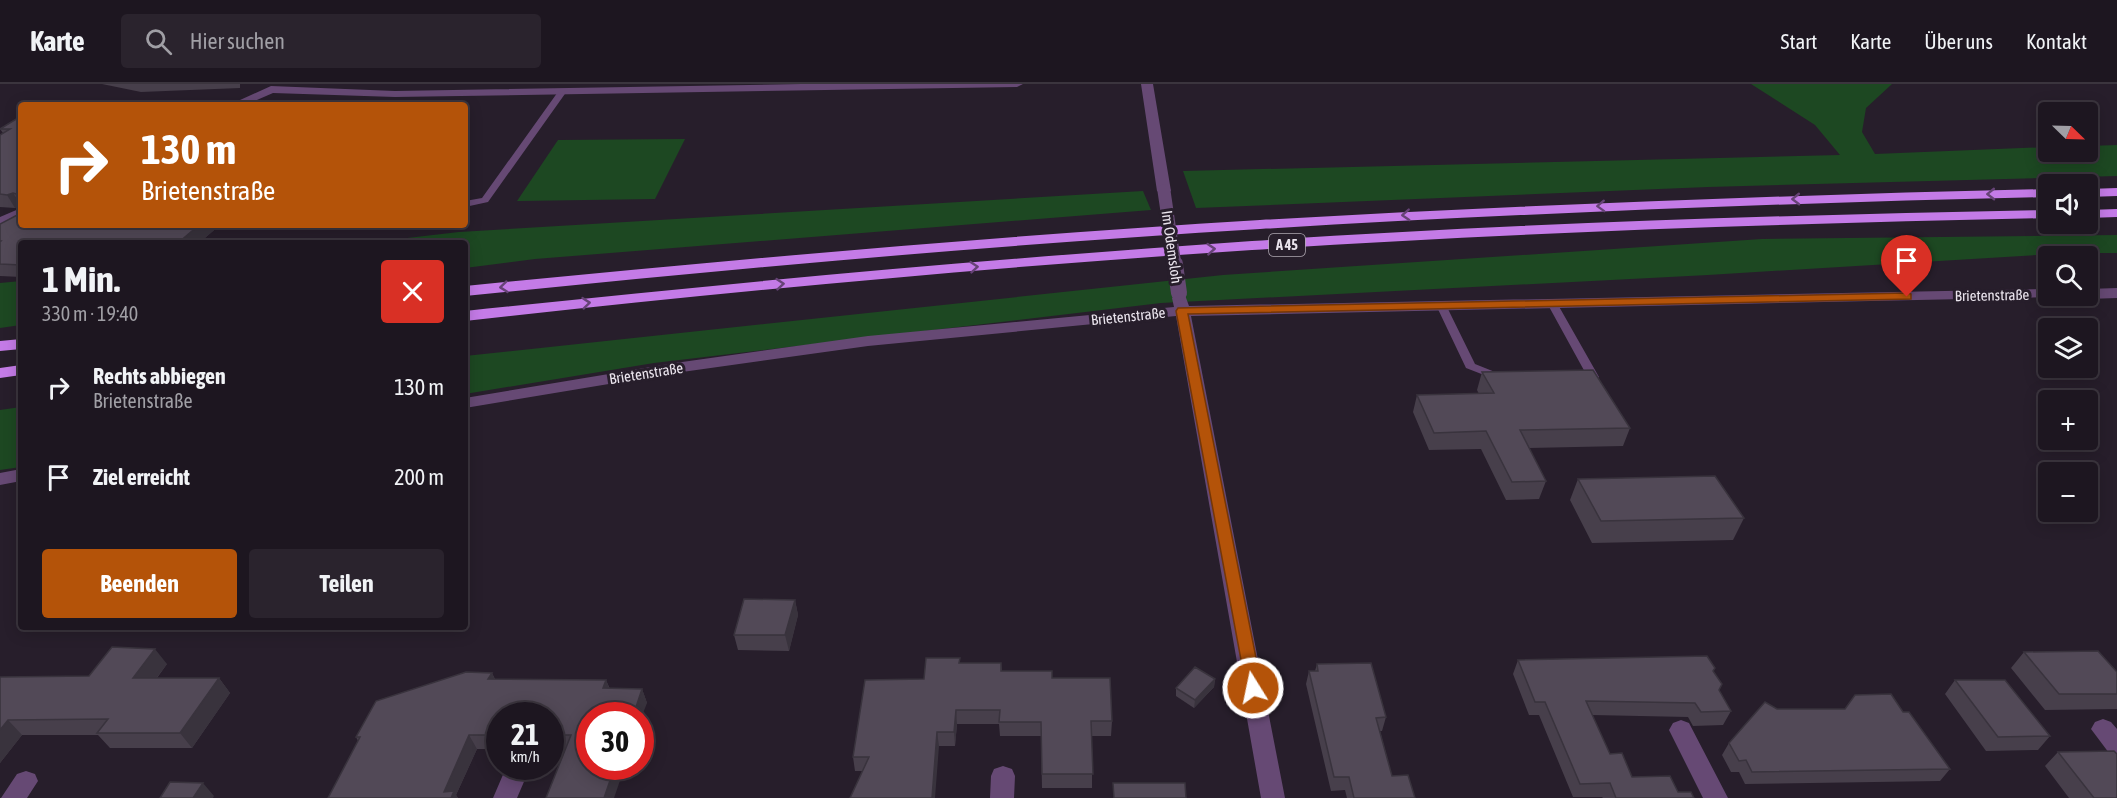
<!DOCTYPE html>
<html lang="de">
<meta charset="utf-8">
<style>
:root{--surface:#1d1620;--page:#2a232d;--text:#f1f3f6;--muted:#a09fa5;--line:#3b353e;--accent:#b45309}
body{margin:0;font-family:"Asap Condensed",sans-serif;background:var(--page);color:var(--text);height:100vh;display:flex;flex-direction:column;font-size:22px;white-space:nowrap}
*{box-sizing:border-box;margin:0}
p{font-size:20px;color:var(--muted)}
.icon{flex:none;width:33px;height:33px;fill:none;stroke:currentColor;stroke-width:2;stroke-linecap:round;stroke-linejoin:round}
.map{position:relative;flex:1;overflow:hidden}
.details{position:absolute;left:18px;top:156px;width:450px;height:390px;display:flex;flex-direction:column;background:var(--surface);border-radius:6px;box-shadow:0 3px 15px #0003,0 0 0 2px var(--line)}
.details>*{flex:none}
.banner{position:absolute;left:18px;top:18px;width:450px;height:126px;border-radius:6px;box-shadow:0 3px 15px #0003,0 0 0 2px var(--line);background:#b45309;color:#fff;overflow:hidden}
.needle{width:39px;rotate:113deg}
.tools{position:absolute;left:2038px;top:18px;display:grid;gap:12px}
.tools a{display:grid;place-items:center;width:60px;height:60px;border-radius:6px;background:var(--surface);box-shadow:0 3px 15px #0003,0 0 0 2px var(--line);font-size:30px}
.speed{position:absolute;left:486px;top:618px;display:flex;gap:12px;font-size:30px;font-weight:700;text-align:center}
.speed>*{display:grid;place-content:center;width:78px;height:78px;border-radius:50%;background:var(--surface);box-shadow:0 3px 15px #0003,0 0 0 2px var(--line);line-height:1}
.speed small{font-size:15px;font-weight:400}
.speed .limit{border:9px solid #d22;background:#fff;color:#111}
.pin{position:absolute;display:grid;place-items:center;width:51px;height:51px;color:#fff;margin:-62px -26px;border-radius:50% 50% 50% 0;rotate:-45deg;box-shadow:0 0 6px #0007}
.pin .icon{rotate:45deg}
.me{position:absolute;width:66px;margin:-33px;rotate:350deg;stroke-linejoin:round;filter:drop-shadow(0 0 4px #0008)}
.turn{display:flex;align-items:center;gap:21px;height:126px;padding:0 24px;font-size:27px}
.turn .icon{width:78px;height:78px;stroke-width:2.5}
.turn b{display:block;font-size:42px;line-height:51px}
.round{display:grid;place-items:center;flex:none;width:63px;height:63px;border-radius:6px;background:var(--page)}
.head{display:flex;align-items:center;justify-content:space-between;height:102px;padding:0 24px}
h1{font-size:36px;font-weight:700;line-height:45px}
.cta{display:flex;gap:12px;margin-top:auto;padding:12px 24px}
.cta a{flex:1;height:69px;border-radius:6px;background:var(--accent);color:#fff;font-size:24px;font-weight:700;line-height:69px;text-align:center}
.cta a+a{background:var(--page);color:var(--text)}
ul{padding:0;list-style:none}
li{display:flex;align-items:center;gap:18px;height:90px;padding:0 24px}
li div{flex:1}
li b{display:block;font-size:22px}
li em{font-style:normal}
header{display:flex;align-items:center;gap:36px;box-sizing:border-box;height:84px;padding:0 30px;background:var(--surface);border-bottom:2px solid var(--line)}
header strong{font-size:28px}
nav{display:flex;gap:33px;margin-inline-start:auto;font-size:21px}
.search{width:420px;height:54px;background:var(--page);display:flex;align-items:center;gap:15px;box-sizing:border-box;padding:0 21px;border-radius:6px;color:var(--muted);font-size:22px}
.map>svg:first-child{display:block}
.green{fill:#1d4822}
.lines{fill:none;stroke-linecap:round;stroke-linejoin:round}
.service{fill:#664974;fill-rule:evenodd}
.minor{fill:#664974;fill-rule:evenodd}
.motorway{fill:#c47be7;fill-rule:evenodd}
.minor-bridge-far1{stroke:#664974;stroke-width:13}
.minor-bridge{stroke:#664974;stroke-width:16}
.wall{fill:#473f4b}
.shaded-wall{fill:#39333d}
.building{fill:#524957;stroke:#39333d;stroke-width:1.5}
.oneway{stroke:#664376}
.route{fill:#b45309;stroke:#753606;stroke-width:1.5}
.labels{text-anchor:middle;dominant-baseline:central;stroke-width:6;stroke-linejoin:round;paint-order:stroke}
.shield{fill:#271e2b;stroke:#b0a9b3;stroke-width:1.5}
.shield-label{font-size:14px;font-weight:bold;fill:#eae4ed}
.street-label{font-size:15px;fill:#eae4ed;stroke:#271e2b}
</style>
<header>
<strong>Karte</strong>
<div class="search"><svg class="icon" aria-label="search" viewBox="0 0 24 24"><circle cx="10" cy="10" r="6"/><path d="M15 15l6 6"/></svg>Hier suchen</div>
<nav><a>Start</a><a>Karte</a><a>Über uns</a><a>Kontakt</a></nav>
</header>
<div class="map">
<svg width="2117" height="714" viewBox="0 0 2117 714">
<rect width="100%" height="100%" fill="#271e2b"/>
<!-- green -->
<path class="green" d="M 1751,0 L 1892,0 L 1866,24 L 1862,48 L 1875,70 L 2049,63 L 2049,68 L 2088,68 L 2088,62 L 2117,61 L 2117,92 L 1708,103 L 1196,124 L 1183,87 L 1840,71 L 1815,41 Z
M 685,55 L 655,115 L 517,117 L 558,56 Z
M 1143,107 L 1151,126 L 535,175 L 465,184 L 465,159 L 364,159 L 459,148 Z
M 2117,151 L 2117,169 L 2069,169 L 1708,191 L 1161,219 L 654,279 L 465,310 L 465,272 L 1223,191 L 1762,155 Z
M 21,197 L 21,241 L 0,244 L 0,199 Z
M 21,323 L 21,383 L 0,386 L 0,326 Z"/>
<g class="lines">
<!-- service -->
<path class="service" d="M 560,5 L 567,7 L 488,118 L 465,123 L 465,117 L 482,114 Z
M 1552,216 L 1557,219 L 1599,293 L 1597,295 L 1584,296 L 1578,293 L 1586,290 L 1547,219 Z
M 1441,218 L 1446,221 L 1475,280 L 1505,292 L 1507,294 L 1505,296 L 1497,296 L 1466,284 L 1436,221 Z"/>
<!-- minor -->
<path class="minor" d="M 802,0 L 1023,0 L 1017,3 L 395,13 L 273,9 L 245,21 L 229,21 L 271,2 L 395,7 Z
M 1141,0 L 1153,0 L 1171,107 L 1164,111 L 1157,107 Z
M 21,124 L 21,133 L 0,142 L 0,133 Z
M 2117,204 L 2117,214 L 2088,215 L 2081,212 L 2088,212 L 2088,205 Z
M 2049,205 L 2049,212 L 2056,212 L 2054,213 L 1191,232 L 1285,714 L 1261,714 L 1176,232 L 868,262 L 675,289 L 465,324 L 465,314 L 675,279 L 868,252 L 1174,223 L 1172,214 L 1180,209 L 1185,211 L 1189,222 Z
M 21,385 L 21,397 L 0,401 L 0,389 Z
M 2103,635 L 2111,638 L 2117,645 L 2117,672 L 2109,669 L 2091,645 L 2095,638 Z
M 1681,636 L 1689,639 L 1728,714 L 1703,714 L 1669,646 L 1673,639 Z
M 1003,682 L 1012,685 L 1015,692 L 1014,714 L 990,714 L 991,692 L 994,685 Z
M 514,683 L 523,686 L 526,693 L 517,714 L 493,714 L 505,686 Z
M 26,687 L 35,690 L 38,697 L 27,714 L 1,714 L 17,690 Z"/>
<!-- motorway -->
<path class="motorway" d="M 2117,104 L 2117,112 L 2088,113 L 2088,105 Z
M 2049,105 L 2049,113 C 1786,119 1523,129 1260,145 C 994,161 730,185 465,212 L 465,202 C 730,176 994,152 1260,136 C 1523,121 1786,111 2049,105 Z
M 2117,125 L 2117,133 L 2088,134 L 2088,126 Z
M 2049,126 L 2049,134 C 1783,140 1517,148 1252,166 C 989,183 727,208 465,237 L 465,227 C 727,199 989,175 1252,157 C 1517,139 1783,131 2049,126 Z
M 21,255 L 21,265 L 0,267 L 0,257 Z
M 21,281 L 21,291 L 0,294 L 0,284 Z"/>
<!-- minor-bridge-far1 -->
<path class="minor-bridge-far1" d="M 1164,107 L 1175,181"/>
<!-- minor-bridge -->
<path class="minor-bridge" d="M 1175,180 L 1179,209"/>
</g>
<!-- wall -->
<path class="wall" d="M 102,0 L 240,0 L 240,4 L 141,8 Z
M 21,32 L 21,122 L 15,124 L 0,123 L 0,51 L 3,49 L 0,45 Z
M 0,140 L 220,141 L 199,159 L 21,159 L 21,193 L 0,192 Z
M 1482,288 L 1630,344 L 1623,362 L 1529,364 L 1546,397 L 1539,415 L 1506,416 L 1481,365 L 1429,366 L 1413,328 L 1417,311 L 1479,310 L 1477,306 Z
M 1578,395 L 1744,434 L 1733,456 L 1592,459 L 1570,416 Z
M 795,516 L 798,531 L 789,567 L 738,566 L 734,551 Z
M 2024,568 L 2117,588 L 2117,625 L 2045,626 L 2011,584 Z
M 1518,576 L 1713,587 L 1719,606 L 1731,627 L 1723,641 L 1693,642 L 1688,633 L 1592,631 L 1610,670 L 1632,693 L 1694,714 L 1603,714 L 1602,713 L 1573,713 L 1539,631 L 1529,631 L 1513,590 Z
M 960,579 L 1001,579 L 1002,587 L 1052,594 L 1112,637 L 1111,652 L 1092,652 L 1092,704 L 1042,704 L 1041,652 L 1000,652 L 999,640 L 957,640 L 955,662 L 939,662 L 862,687 L 855,687 L 853,673 L 924,595 Z
M 167,580 L 157,594 L 219,594 L 230,609 L 192,664 L 110,664 L 98,651 L 22,651 L 0,679 L 0,593 L 89,592 Z
M 1317,580 L 1386,633 L 1382,647 L 1380,647 L 1392,692 L 1415,714 L 1347,714 L 1345,706 L 1331,707 L 1306,600 L 1309,587 L 1315,587 Z
M 492,589 L 495,595 L 606,596 L 610,605 L 642,605 L 647,619 L 566,665 L 550,665 L 550,632 L 500,632 L 500,665 L 477,665 L 456,711 L 458,714 L 328,714 L 358,657 L 356,653 Z
M 1215,595 L 1214,603 L 1194,624 L 1176,612 L 1176,604 Z
M 1955,596 L 2050,652 L 2038,666 L 1986,667 L 1945,610 Z
M 1777,625 L 1903,628 L 1950,685 L 1940,697 L 1745,700 L 1739,688 L 1731,688 L 1722,671 L 1729,659 Z
M 2058,668 L 2117,714 L 2069,714 L 2045,682 Z"/>
<!-- shaded-wall -->
<path class="shaded-wall" d="M 13,109 L 21,121 L 21,122 L 15,124 L 7,111 Z
M 199,141 L 220,141 L 199,159 L 180,159 L 179,158 Z
M 795,516 L 798,531 L 789,567 L 785,551 Z
M 155,565 L 167,580 L 145,609 L 133,594 Z
M 492,589 L 498,602 L 488,595 Z
M 219,594 L 230,609 L 192,664 L 180,649 Z
M 1215,595 L 1214,603 L 1194,624 L 1195,616 Z
M 606,596 L 611,609 L 603,604 Z
M 642,605 L 647,619 L 640,637 L 640,632 L 633,632 Z
M 956,626 L 957,640 L 955,662 L 954,648 Z
M 8,636 L 22,651 L 0,679 L 0,646 Z
M 937,648 L 939,662 L 935,714 L 932,714 Z
M 469,651 L 477,665 L 456,711 L 458,714 L 448,714 L 444,708 Z
M 615,682 L 625,682 L 614,714 L 604,714 Z
M 203,699 L 214,712 L 213,714 L 193,714 Z"/>
<!-- building -->
<path class="building" d="M 21,32 L 21,110 L 20,111 L 13,109 L 7,111 L 0,110 L 0,51 L 10,45 L 0,45 Z
M 21,129 L 21,141 L 199,141 L 179,158 L 115,156 L 111,159 L 21,159 L 21,181 L 0,180 L 0,158 L 1,157 L 0,157 L 0,140 Z
M 1593,286 L 1630,344 L 1520,346 L 1546,397 L 1512,398 L 1486,347 L 1434,349 L 1417,311 L 1494,309 L 1482,288 Z
M 1715,392 L 1744,434 L 1601,437 L 1578,395 Z
M 744,515 L 795,516 L 785,551 L 734,551 Z
M 112,563 L 155,565 L 133,594 L 219,594 L 180,649 L 97,649 L 108,635 L 8,636 L 0,646 L 0,593 L 89,592 Z
M 2098,567 L 2117,588 L 2117,610 L 2059,610 L 2024,568 Z
M 1707,572 L 1715,584 L 1713,587 L 1722,600 L 1719,606 L 1731,627 L 1701,628 L 1695,619 L 1586,617 L 1610,670 L 1622,669 L 1632,693 L 1670,692 L 1678,708 L 1691,708 L 1694,714 L 1616,714 L 1610,699 L 1580,700 L 1545,618 L 1535,618 L 1518,576 Z
M 926,574 L 960,574 L 959,579 L 1001,579 L 1001,587 L 1052,587 L 1052,594 L 1110,594 L 1112,637 L 1091,637 L 1093,690 L 1042,690 L 1041,638 L 999,638 L 1000,626 L 956,626 L 954,648 L 937,648 L 932,714 L 850,714 L 869,673 L 853,673 L 865,596 L 924,595 Z
M 1371,579 L 1386,633 L 1376,634 L 1392,692 L 1408,691 L 1415,714 L 1354,714 L 1349,693 L 1334,693 L 1309,587 L 1318,587 L 1317,580 Z
M 1195,583 L 1215,595 L 1195,616 L 1176,604 Z
M 466,588 L 492,589 L 488,595 L 606,596 L 603,604 L 642,605 L 633,632 L 590,632 L 590,682 L 615,682 L 604,714 L 546,714 L 571,651 L 550,651 L 550,632 L 500,632 L 500,651 L 469,651 L 444,708 L 454,707 L 451,714 L 328,714 L 360,653 L 356,653 L 376,617 Z
M 1955,596 L 2005,596 L 2050,652 L 1998,653 Z
M 1891,610 L 1903,628 L 1909,628 L 1950,685 L 1752,688 L 1746,676 L 1739,677 L 1729,659 L 1765,618 L 1777,625 L 1845,625 L 1855,611 Z
M 2114,667 L 2117,670 L 2117,714 L 2094,714 L 2058,668 Z
M 170,698 L 203,699 L 193,714 L 160,714 Z
M 1113,699 L 1185,699 L 1186,714 L 1114,714 Z"/>
<!-- one-way arrows -->
<defs><path id="oneway-chevron" d="M-2-3.5L2.5 0L-2 3.5" fill="none" stroke-width="1.6" stroke-linecap="round" stroke-linejoin="round" transform="scale(1.5)"/></defs>
<g class="oneway">
<use href="#oneway-chevron" transform="translate(1991 110) rotate(179)"/>
<use href="#oneway-chevron" transform="translate(1796 115) rotate(179)"/>
<use href="#oneway-chevron" transform="translate(1601 122) rotate(178)"/>
<use href="#oneway-chevron" transform="translate(1406 131) rotate(177)"/>
<use href="#oneway-chevron" transform="translate(1211 165) rotate(-4)"/>
<use href="#oneway-chevron" transform="translate(974 183) rotate(-5)"/>
<use href="#oneway-chevron" transform="translate(780 200) rotate(-5)"/>
<use href="#oneway-chevron" transform="translate(504 203) rotate(174)"/>
<use href="#oneway-chevron" transform="translate(586 219) rotate(-6)"/>
</g>
<!-- route -->
<path class="route" d="M 1907,209 L 1911,210 L 1911,215 L 1188,230 L 1262,604 L 1259,608 L 1253,610 L 1247,608 L 1176,227 L 1178,224 Z"/>
<g class="labels">
<!-- shield labels -->
<rect class="shield" x="1269" y="150" width="36" height="22" rx="4.5"/>
<g class="shield-label">
<text x="1287" y="161">A 45</text>
</g>
<!-- street labels -->
<g class="street-label">
<text transform="translate(1172 163) rotate(82)">Im Odemsloh</text>
<text transform="translate(1992 211) rotate(-1)">Brietenstraße</text>
<text transform="translate(1128 232) rotate(-6)">Brietenstraße</text>
<text transform="translate(646 289) rotate(-9)">Brietenstraße</text>
</g>
</g>
</svg>
<div class="tools">
<a><svg class="needle" viewBox="-14 -14 28 28"><path d="M0-13l5 13h-10z" fill="#e53935"/><path d="M0 13l5-13h-10z" fill="#a09fa5"/></svg></a>
<a><svg class="icon" aria-label="sound" viewBox="0 0 24 24"><path d="M4 9h4l5-4v14l-5-4H4zM17 9q2 3 0 6"/></svg></a>
<a><svg class="icon" aria-label="search" viewBox="0 0 24 24"><circle cx="10" cy="10" r="6"/><path d="M15 15l6 6"/></svg></a>
<a><svg class="icon" aria-label="layers" viewBox="0 0 24 24"><path d="M12 4l9 5-9 5-9-5zM3 14l9 5 9-5"/></svg></a>
<a>+</a>
<a>−</a>
</div>
<div class="speed"><div>21<small>km/h</small></div><div class="limit">30</div></div>
<div class="pin" style="left:1907px;top:213px;background:#d93025"><svg class="icon" aria-label="arrive" viewBox="0 0 24 24"><path d="M6 21V4h12l-3 4 3 4H6"/></svg></div>
<svg class="me" style="left:1253px;top:604px" viewBox="-20 -20 40 40"><circle r="17" fill="#b45309" stroke="#fff" stroke-width="3"/><path d="M0-11L8 9 0 5-8 9z" fill="#fff"/></svg>
<div class="banner">
<div class="turn"><svg class="icon" aria-label="right" viewBox="0 0 24 24"><path d="M7 20v-9h11M14 6l5 5-5 5"/></svg><div><b>130 m</b>Brietenstraße</div></div>
</div>
<section class="details">
<div class="head"><div><h1>1 Min.</h1><p>330 m · 19:40</p></div><a class="round" style="background:#d93025;color:#fff"><svg class="icon" aria-label="close" viewBox="0 0 24 24"><path d="M6 6l12 12M18 6L6 18"/></svg></a></div>
<ul>
<li><svg class="icon" aria-label="right" viewBox="0 0 24 24"><path d="M7 20v-9h11M14 6l5 5-5 5"/></svg><div><b>Rechts abbiegen</b><p>Brietenstraße</p></div><em>130 m</em></li>
<li><svg class="icon" aria-label="arrive" viewBox="0 0 24 24"><path d="M6 21V4h12l-3 4 3 4H6"/></svg><div><b>Ziel erreicht</b></div><em>200 m</em></li>
</ul>
<div class="cta"><a>Beenden</a><a>Teilen</a></div>
</section>
</div>
